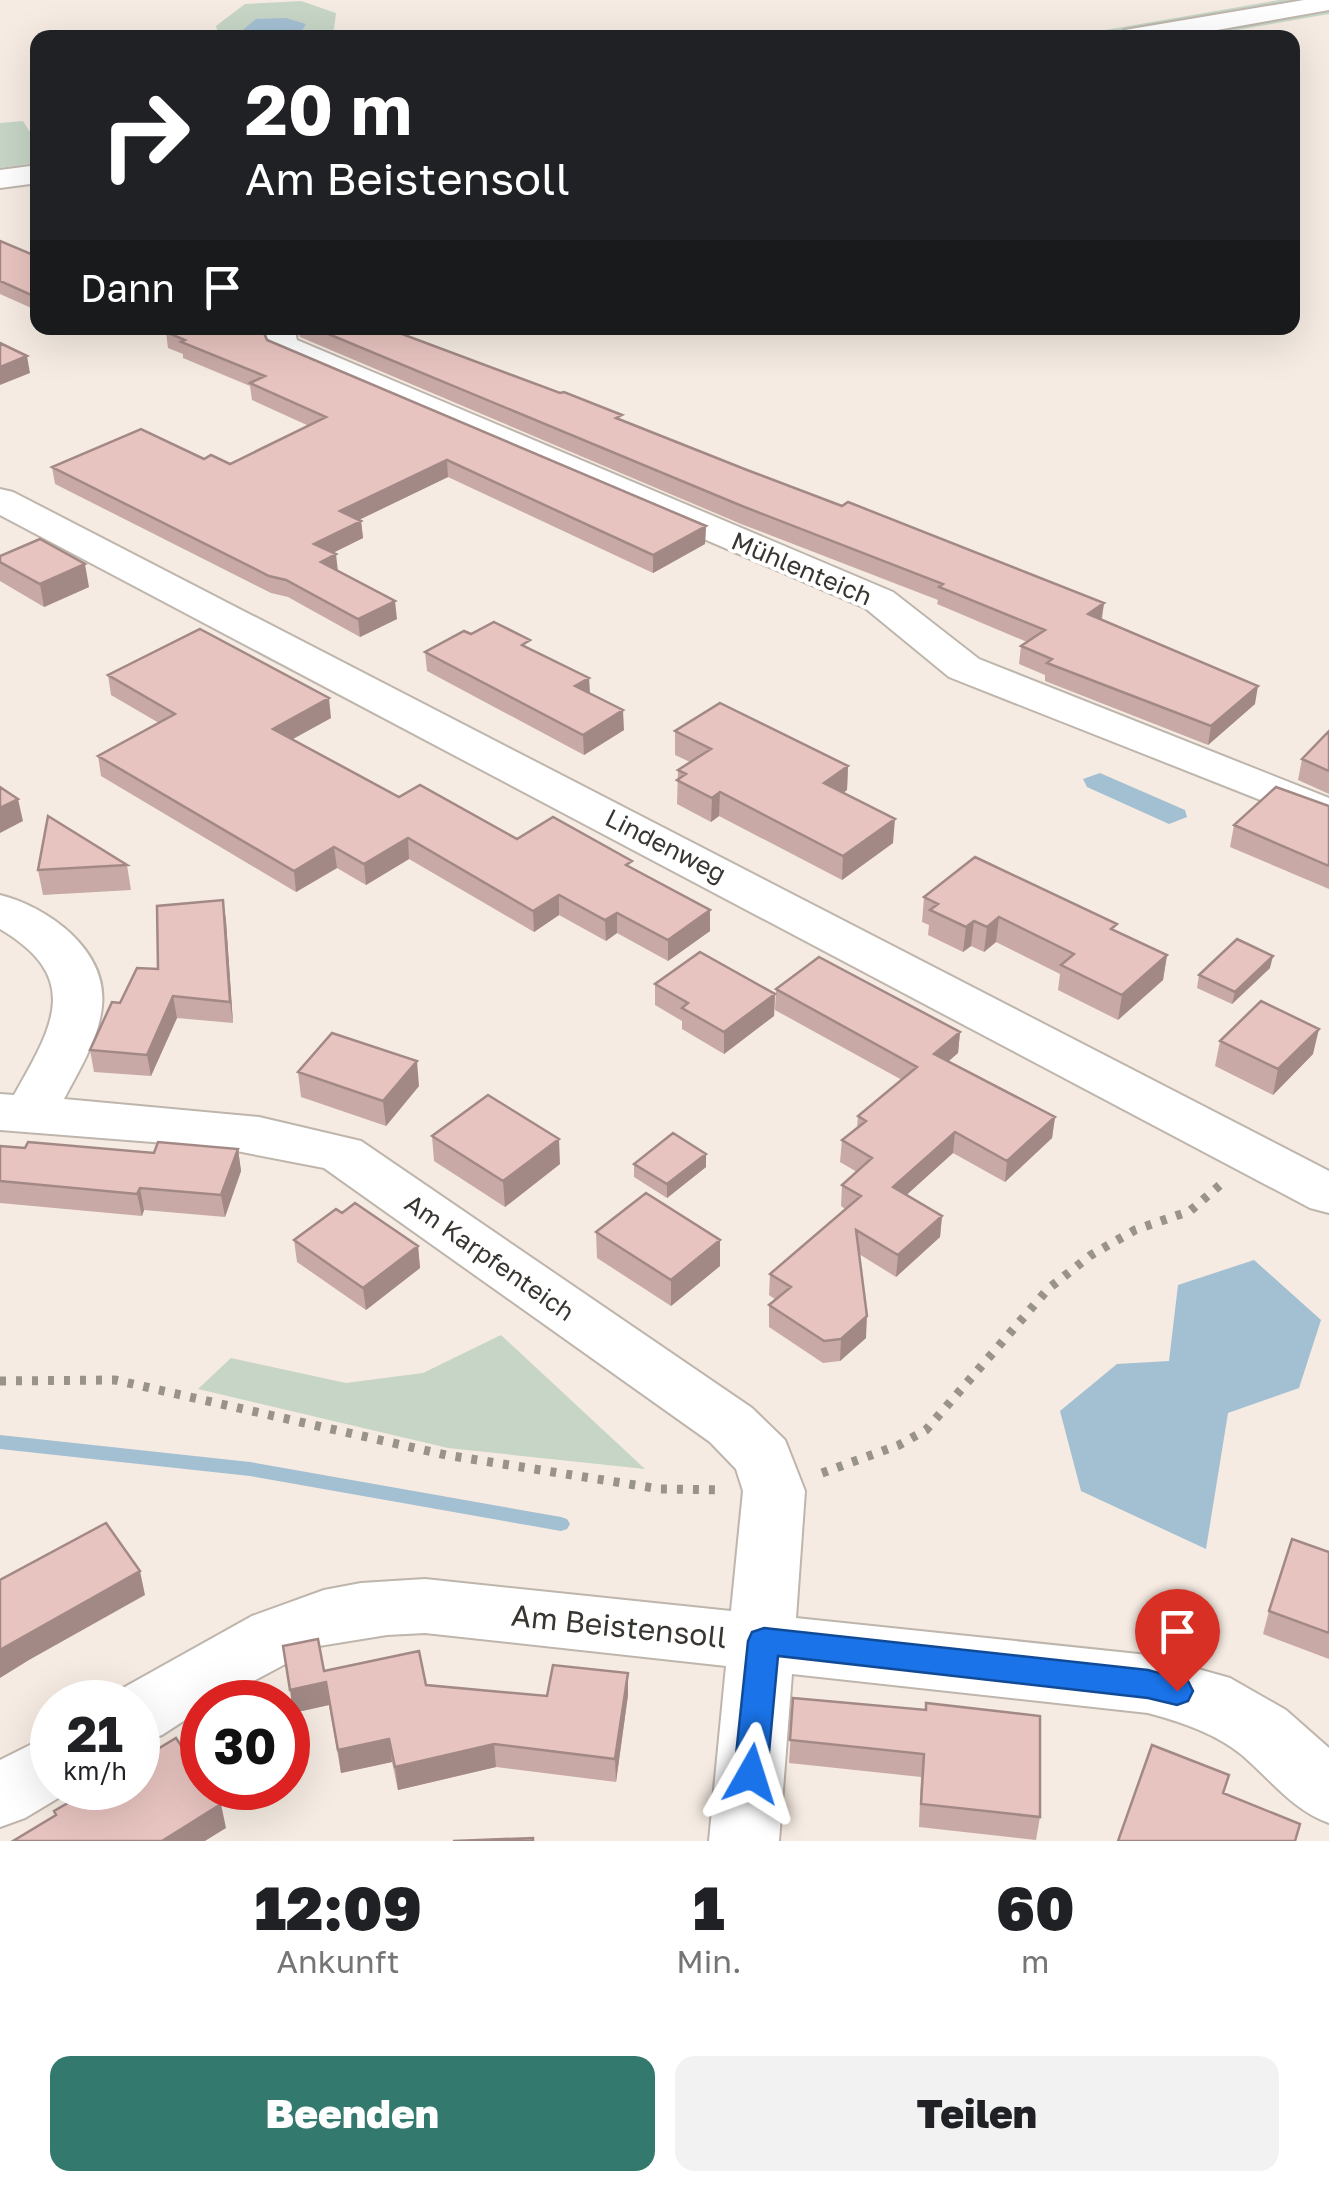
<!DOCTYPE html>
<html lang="de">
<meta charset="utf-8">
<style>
:root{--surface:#fff;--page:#f2f2f2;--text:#202124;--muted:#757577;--accent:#34796e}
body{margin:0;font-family:"Golos Text",sans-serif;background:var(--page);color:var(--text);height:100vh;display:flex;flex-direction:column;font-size:38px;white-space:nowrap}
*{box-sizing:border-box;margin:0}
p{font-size:32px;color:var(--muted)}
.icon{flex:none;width:55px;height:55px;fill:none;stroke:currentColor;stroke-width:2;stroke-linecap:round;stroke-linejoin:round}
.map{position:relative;height:1841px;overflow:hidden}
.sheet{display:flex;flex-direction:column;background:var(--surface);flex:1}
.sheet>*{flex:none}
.hud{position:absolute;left:30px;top:30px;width:1270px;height:305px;border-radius:20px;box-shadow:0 10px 40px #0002;background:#202124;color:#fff;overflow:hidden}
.speed{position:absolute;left:30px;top:1680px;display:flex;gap:20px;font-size:50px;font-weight:700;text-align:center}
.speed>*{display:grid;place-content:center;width:130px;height:130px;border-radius:50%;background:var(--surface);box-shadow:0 10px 40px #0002;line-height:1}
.speed small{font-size:25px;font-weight:400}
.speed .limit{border:15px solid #d22;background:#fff;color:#111}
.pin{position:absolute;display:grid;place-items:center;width:85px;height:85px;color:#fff;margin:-102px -42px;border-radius:50% 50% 50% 0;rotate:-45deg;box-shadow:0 0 10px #0007}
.pin .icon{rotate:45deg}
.me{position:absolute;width:110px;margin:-55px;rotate:6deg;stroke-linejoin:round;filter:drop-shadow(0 0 8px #0008)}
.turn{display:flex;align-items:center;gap:35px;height:210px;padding:0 50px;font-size:45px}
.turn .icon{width:130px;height:130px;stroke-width:2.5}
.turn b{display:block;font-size:70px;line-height:85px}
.then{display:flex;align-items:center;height:95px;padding:0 50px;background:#0003;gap:20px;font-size:38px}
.eta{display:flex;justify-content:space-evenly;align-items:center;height:170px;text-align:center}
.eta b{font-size:60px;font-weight:800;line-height:70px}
.action{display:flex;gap:20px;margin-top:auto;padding:20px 50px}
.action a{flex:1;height:115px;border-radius:20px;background:var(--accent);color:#fff;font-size:40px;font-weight:800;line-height:115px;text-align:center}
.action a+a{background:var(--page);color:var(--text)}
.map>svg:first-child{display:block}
.green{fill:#c6d5c6}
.water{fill:#a3bfd2}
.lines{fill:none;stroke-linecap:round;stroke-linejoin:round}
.stream{fill:#a3bfd2;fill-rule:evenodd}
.street-casing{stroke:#beb5ac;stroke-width:4}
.path{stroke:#9a938c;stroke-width:9;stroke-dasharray:6 10;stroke-linecap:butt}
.street{fill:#fff;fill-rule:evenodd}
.wall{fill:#c8a9a5}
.shaded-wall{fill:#a28986}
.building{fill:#e8c4c0;stroke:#a28986;stroke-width:2.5}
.route{fill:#1a73e8;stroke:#114b97;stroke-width:2.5}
.labels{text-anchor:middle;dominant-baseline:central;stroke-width:8;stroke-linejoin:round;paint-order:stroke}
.street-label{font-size:25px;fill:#393531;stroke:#fff}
.near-street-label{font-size:30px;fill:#393531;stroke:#fff}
</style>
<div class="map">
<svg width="1329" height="1841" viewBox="0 0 1329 1841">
<rect width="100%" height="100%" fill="#f5ebe2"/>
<!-- green -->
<path class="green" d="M 1279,0 L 1329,0 L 1329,14 L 1197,37 L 1059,38 Z
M 301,1 L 336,13 L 334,29 L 319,37 L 219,37 L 216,26 L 245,4 Z
M 23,121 L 37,143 L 37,163 L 0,168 L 0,123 Z
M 501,1335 L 645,1469 L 448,1448 L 198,1389 L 231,1358 L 346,1383 L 423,1373 Z"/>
<!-- water -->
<path class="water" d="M 286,18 L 306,24 L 298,37 L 240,37 L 238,34 L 256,19 Z
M 1100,773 L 1185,810 L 1187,817 L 1169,824 L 1087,787 L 1083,779 Z
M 1254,1260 L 1321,1320 L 1299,1388 L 1228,1413 L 1206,1549 L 1081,1491 L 1060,1411 L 1117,1364 L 1169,1361 L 1178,1285 Z"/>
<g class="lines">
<!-- stream -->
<path class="stream" d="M 0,1435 L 250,1462 L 561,1517 L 567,1519 L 570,1524 L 567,1529 L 561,1531 L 250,1476 L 0,1449 Z"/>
<defs>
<path id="street" d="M 1304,0 L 1329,0 L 1329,10 L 1172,38 L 1113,38 L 1125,30 Z
M 38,165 L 38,183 L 0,188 L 0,170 Z
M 262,328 L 294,328 L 297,340 L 893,592 L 979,659 L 1329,798 L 1329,827 L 949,677 L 865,608 L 270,353 Z
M 0,489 L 13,492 L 1329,1171 L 1329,1213 L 1310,1208 L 0,515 Z
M 0,895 C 48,907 108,950 102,1006 C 99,1039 79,1070 64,1099 L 259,1117 L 361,1141 L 752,1408 L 785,1440 L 805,1491 L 796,1618 L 1148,1655 L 1230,1678 L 1286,1710 L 1329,1748 L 1329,1823 C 1293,1810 1271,1780 1242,1755 C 1215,1733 1181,1722 1148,1713 L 792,1674 L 779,1841 L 709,1841 L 726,1666 L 425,1633 L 387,1635 L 319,1646 L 214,1702 L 202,1702 L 202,1709 L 162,1735 L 138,1743 L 138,1702 L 110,1702 L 114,1693 L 252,1616 L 324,1590 L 361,1583 L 425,1579 L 731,1611 L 743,1491 L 736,1469 L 710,1442 L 324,1168 L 216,1147 L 0,1130 L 0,1094 L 14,1095 C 53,1026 83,978 0,929 Z
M 52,1734 L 52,1788 L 75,1788 L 25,1818 L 0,1827 L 0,1760 Z"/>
</defs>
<!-- street casing -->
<use href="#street" class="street-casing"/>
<!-- path -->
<path class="path" d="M 0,1381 L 115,1380 L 446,1455 L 660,1489 L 723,1490
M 822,1473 L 899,1445 L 926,1430 L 1048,1289 L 1091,1255 L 1135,1230 L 1190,1211 L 1220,1185"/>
<!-- street -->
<use href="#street" class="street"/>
</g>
<!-- wall -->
<path class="wall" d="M 0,241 L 38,257 L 38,311 L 0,294 Z
M 297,328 L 386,328 L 747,470 L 1104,603 L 1102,620 L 1255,704 L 1208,745 L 1045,681 L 1045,675 L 1019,664 L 1021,646 L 1027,642 L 937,604 L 938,600 L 741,524 L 300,337 Z
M 166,332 L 267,340 L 706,526 L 705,544 L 653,573 L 448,477 L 359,520 L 361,521 L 363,538 L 333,553 L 338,571 L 397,619 L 360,637 L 288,597 L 271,593 L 55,484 L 52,467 L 204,459 L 230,464 L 309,426 L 252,400 L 250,386 L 183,358 L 183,354 L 168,348 Z
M 0,556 L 89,587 L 44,607 L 0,581 Z
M 471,634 L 530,649 L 589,678 L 590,694 L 624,730 L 584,755 L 427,671 L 425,652 Z
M 108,675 L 331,718 L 292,739 L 399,797 L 517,839 L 632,868 L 710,931 L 668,961 L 617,933 L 606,941 L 559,915 L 534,932 L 409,859 L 366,885 L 337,868 L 296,892 L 101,776 L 98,756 L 159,723 L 111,695 Z
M 675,731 L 848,766 L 847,790 L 843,793 L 893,843 L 842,880 L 719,816 L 711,822 L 677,804 L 678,770 L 690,762 L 675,755 Z
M 1329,731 L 1329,794 L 1298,780 L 1302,759 Z
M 1329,806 L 1329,889 L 1230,847 L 1234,825 Z
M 127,865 L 131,890 L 43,895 L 38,870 Z
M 924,897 L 1116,931 L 1167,955 L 1163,980 L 1118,1020 L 1058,990 L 1060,974 L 996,942 L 984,952 L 971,946 L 963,952 L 928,935 L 929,925 L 922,922 Z
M 223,900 L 226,921 L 233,1023 L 177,1018 L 151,1076 L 94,1072 L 90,1050 L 120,1003 L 158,969 Z
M 1270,968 L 1232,1004 L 1197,988 L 1199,975 Z
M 655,984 L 775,994 L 774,1016 L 724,1054 L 682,1029 L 682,1021 L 655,1005 Z
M 776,989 L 960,1032 L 958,1053 L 948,1061 L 1055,1117 L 1052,1138 L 1005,1182 L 953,1153 L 906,1195 L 942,1216 L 940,1237 L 896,1277 L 859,1254 L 866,1338 L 840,1361 L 823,1363 L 769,1327 L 769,1305 L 776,1300 L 769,1295 L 770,1274 L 845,1209 L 841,1206 L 842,1185 L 857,1172 L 840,1162 L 842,1140 L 857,1127 L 858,1116 L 902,1080 L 775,1010 Z
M 1220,1041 L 1313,1054 L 1273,1095 L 1215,1066 Z
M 298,1072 L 419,1086 L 386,1126 L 301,1097 Z
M 432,1136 L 560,1164 L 505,1207 L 434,1161 Z
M 0,1146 L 154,1153 L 238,1149 L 241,1171 L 225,1217 L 144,1210 L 142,1216 L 0,1203 Z
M 706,1154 L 706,1167 L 667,1198 L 634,1177 L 634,1164 Z
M 342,1213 L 418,1246 L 420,1268 L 366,1310 L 297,1262 L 294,1240 Z
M 596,1232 L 720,1266 L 671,1306 L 597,1258 Z
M 1329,1552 L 1329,1659 L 1263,1634 L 1269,1611 Z
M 324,1671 L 426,1685 L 547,1696 L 628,1673 L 628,1695 L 616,1782 L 496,1767 L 398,1790 L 392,1762 L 341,1773 L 329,1705 L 293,1713 Z
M 793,1698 L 925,1710 L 1040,1817 L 1036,1840 L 919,1827 L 921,1777 L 789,1763 Z"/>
<!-- shaded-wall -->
<path class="shaded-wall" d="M 27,356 L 30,373 L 0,385 L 0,367 Z
M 447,460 L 448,477 L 342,528 L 340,511 Z
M 361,521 L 363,538 L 316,561 L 314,544 Z
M 706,526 L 705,544 L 653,573 L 653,555 Z
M 336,554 L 338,572 L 321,562 Z
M 85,564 L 89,587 L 44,607 L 40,584 Z
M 395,601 L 397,619 L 360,637 L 358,619 Z
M 1104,603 L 1101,620 L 1088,614 Z
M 589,678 L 590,698 L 575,686 Z
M 1258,686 L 1255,704 L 1208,745 L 1211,726 Z
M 329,698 L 331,718 L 275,749 L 273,729 Z
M 623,710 L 624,730 L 584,755 L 583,735 Z
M 848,766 L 847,790 L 823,807 L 824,783 Z
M 720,792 L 719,816 L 711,822 L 712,798 Z
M 18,799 L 23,821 L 0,833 L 0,808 Z
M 895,819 L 893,843 L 842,880 L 843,856 Z
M 408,838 L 409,859 L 366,885 L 364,864 Z
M 334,847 L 337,868 L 296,892 L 294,871 Z
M 559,895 L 559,915 L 534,932 L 533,911 Z
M 223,900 L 226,921 L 233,1023 L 230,1002 Z
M 710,910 L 710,931 L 668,961 L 668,940 Z
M 617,913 L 617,933 L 606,941 L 605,920 Z
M 999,917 L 996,942 L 984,952 L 987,927 Z
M 974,921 L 971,946 L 963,952 L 966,927 Z
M 1167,955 L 1163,980 L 1118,1020 L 1122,995 Z
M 1273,956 L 1270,968 L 1232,1004 L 1235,992 Z
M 775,994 L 774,1016 L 724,1054 L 724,1032 Z
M 173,996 L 177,1018 L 151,1076 L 147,1055 Z
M 1319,1029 L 1313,1054 L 1273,1095 L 1278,1069 Z
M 960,1032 L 958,1053 L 933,1075 L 934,1054 Z
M 417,1061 L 419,1086 L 386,1126 L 383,1101 Z
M 1055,1117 L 1052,1138 L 1005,1182 L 1007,1161 Z
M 955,1132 L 953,1153 L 891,1209 L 893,1187 Z
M 559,1139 L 560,1164 L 505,1207 L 503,1181 Z
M 238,1149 L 241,1171 L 225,1217 L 221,1195 Z
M 706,1154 L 706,1167 L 667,1198 L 667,1184 Z
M 140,1188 L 144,1210 L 142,1216 L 137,1194 Z
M 942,1216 L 940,1237 L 896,1277 L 898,1255 Z
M 720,1240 L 720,1266 L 671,1306 L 671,1280 Z
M 418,1246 L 420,1268 L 366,1310 L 363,1288 Z
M 867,1316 L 866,1338 L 840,1361 L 841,1339 Z
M 140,1571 L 145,1595 L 29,1660 L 0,1678 L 0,1650 Z
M 628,1673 L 628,1695 L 616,1782 L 615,1759 Z
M 326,1682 L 329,1705 L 293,1713 L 290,1690 Z
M 389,1739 L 392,1762 L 341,1773 L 338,1750 Z
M 494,1744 L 496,1767 L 398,1790 L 395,1767 Z
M 221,1804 L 226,1828 L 205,1841 L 162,1841 Z"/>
<!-- building -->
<path class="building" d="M 0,241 L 38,257 L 38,298 L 0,281 Z
M 176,328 L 262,328 L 267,340 L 706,526 L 653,555 L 447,460 L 340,511 L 361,521 L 314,544 L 336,554 L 321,562 L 395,601 L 358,619 L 286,580 L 269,576 L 52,467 L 141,429 L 204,459 L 211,455 L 230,464 L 326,417 L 250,383 L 265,376 L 181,342 L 185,340 L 166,332 Z
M 314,328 L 386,328 L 560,393 L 564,392 L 622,415 L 616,418 L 747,470 L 842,506 L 848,502 L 1104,603 L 1088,614 L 1258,686 L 1211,726 L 1047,663 L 1052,659 L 1021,646 L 1045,630 L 939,587 L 943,584 L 742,506 Z
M 0,343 L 27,356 L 0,367 Z
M 40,539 L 85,564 L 40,584 L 0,562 L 0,556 Z
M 494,622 L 530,640 L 522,645 L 589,678 L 575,686 L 623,710 L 583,735 L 425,652 L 464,631 L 471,634 Z
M 200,629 L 329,698 L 273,729 L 399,797 L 420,785 L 517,839 L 553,817 L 632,861 L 626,865 L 710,910 L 668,940 L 617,913 L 605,920 L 559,895 L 533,911 L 408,838 L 364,864 L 334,847 L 294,871 L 98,756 L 175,714 L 108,675 Z
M 720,703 L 848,766 L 824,783 L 895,819 L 843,856 L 720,792 L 712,798 L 677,780 L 686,774 L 678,770 L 711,749 L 675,731 Z
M 1329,731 L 1329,771 L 1302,759 Z
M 0,787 L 18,799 L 0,808 Z
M 1276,787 L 1329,806 L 1329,866 L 1234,825 Z
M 48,816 L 127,865 L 38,870 Z
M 975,857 L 1117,924 L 1111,929 L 1167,955 L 1122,995 L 1061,965 L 1074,954 L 999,917 L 987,927 L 974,921 L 966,927 L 930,910 L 938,904 L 924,897 Z
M 223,900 L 230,1002 L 173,996 L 147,1055 L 90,1050 L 112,1002 L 120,1003 L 137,968 L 158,969 L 157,906 Z
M 1237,939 L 1273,956 L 1235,992 L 1199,975 Z
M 700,952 L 775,994 L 724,1032 L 682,1008 L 688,1003 L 655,984 Z
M 819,957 L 960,1032 L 934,1054 L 1055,1117 L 1007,1161 L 955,1132 L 893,1187 L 942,1216 L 898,1255 L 856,1230 L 867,1316 L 841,1339 L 824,1341 L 769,1305 L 791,1287 L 770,1274 L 861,1196 L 842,1185 L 872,1158 L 842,1140 L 866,1121 L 858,1116 L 917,1067 L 776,989 Z
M 1261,1001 L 1319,1029 L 1278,1069 L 1220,1041 Z
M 332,1033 L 417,1061 L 383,1101 L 298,1072 Z
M 488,1095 L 559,1139 L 503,1181 L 432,1136 Z
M 673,1133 L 706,1154 L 667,1184 L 634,1164 Z
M 28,1142 L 154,1153 L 158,1142 L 238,1149 L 221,1195 L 140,1188 L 137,1194 L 0,1181 L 0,1146 L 25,1148 Z
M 646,1193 L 720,1240 L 671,1280 L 596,1232 Z
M 355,1203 L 418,1246 L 363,1288 L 294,1240 L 336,1209 L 342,1213 Z
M 106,1523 L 140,1571 L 0,1650 L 0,1580 Z
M 1292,1539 L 1329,1552 L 1329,1633 L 1269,1611 Z
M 318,1639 L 324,1671 L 419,1651 L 426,1685 L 547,1696 L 553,1665 L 628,1673 L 615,1759 L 494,1744 L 395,1767 L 389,1739 L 338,1750 L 326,1682 L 290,1690 L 283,1646 Z
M 793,1698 L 926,1710 L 926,1703 L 1040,1716 L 1040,1817 L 921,1804 L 924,1754 L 790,1740 Z
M 176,1738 L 202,1777 L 202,1788 L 210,1788 L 221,1804 L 162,1841 L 13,1841 L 56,1815 L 54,1811 L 94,1788 L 138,1788 L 138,1761 Z
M 1152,1745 L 1229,1775 L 1223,1793 L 1300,1824 L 1295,1841 L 1118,1841 Z
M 533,1838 L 533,1841 L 453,1841 Z"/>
<!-- route -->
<path class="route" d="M 764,1628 L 1148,1670 L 1188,1681 L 1193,1691 L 1188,1701 L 1177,1705 L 1148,1698 L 778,1656 L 767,1774 L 762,1785 L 751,1789 L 739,1785 L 734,1774 L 748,1641 L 752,1632 Z"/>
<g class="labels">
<!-- street labels -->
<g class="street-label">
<text transform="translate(802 568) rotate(23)">Mühlenteich</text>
<text transform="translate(666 845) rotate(27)">Lindenweg</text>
<text transform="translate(490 1257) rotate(35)">Am Karpfenteich</text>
</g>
<!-- near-street labels -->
<g class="near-street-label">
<text transform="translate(619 1626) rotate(6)">Am Beistensoll</text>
</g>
</g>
</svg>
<div class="speed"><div>21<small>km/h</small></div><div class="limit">30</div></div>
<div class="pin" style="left:1177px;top:1691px;background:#d93025"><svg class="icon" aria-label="arrive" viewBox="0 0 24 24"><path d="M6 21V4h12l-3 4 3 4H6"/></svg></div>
<svg class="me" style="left:751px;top:1774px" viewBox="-20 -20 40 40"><path d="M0-17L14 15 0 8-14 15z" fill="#1a73e8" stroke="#fff" stroke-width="4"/></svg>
<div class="hud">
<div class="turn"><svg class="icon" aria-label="right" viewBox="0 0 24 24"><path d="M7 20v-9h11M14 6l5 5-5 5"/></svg><div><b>20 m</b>Am Beistensoll</div></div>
<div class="then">Dann<svg class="icon" aria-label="arrive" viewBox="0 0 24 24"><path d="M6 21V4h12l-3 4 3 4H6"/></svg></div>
</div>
</div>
<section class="sheet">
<div class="eta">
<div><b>12:09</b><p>Ankunft</p></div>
<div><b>1</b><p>Min.</p></div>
<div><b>60</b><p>m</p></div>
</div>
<div class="action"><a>Beenden</a><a>Teilen</a></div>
</section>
